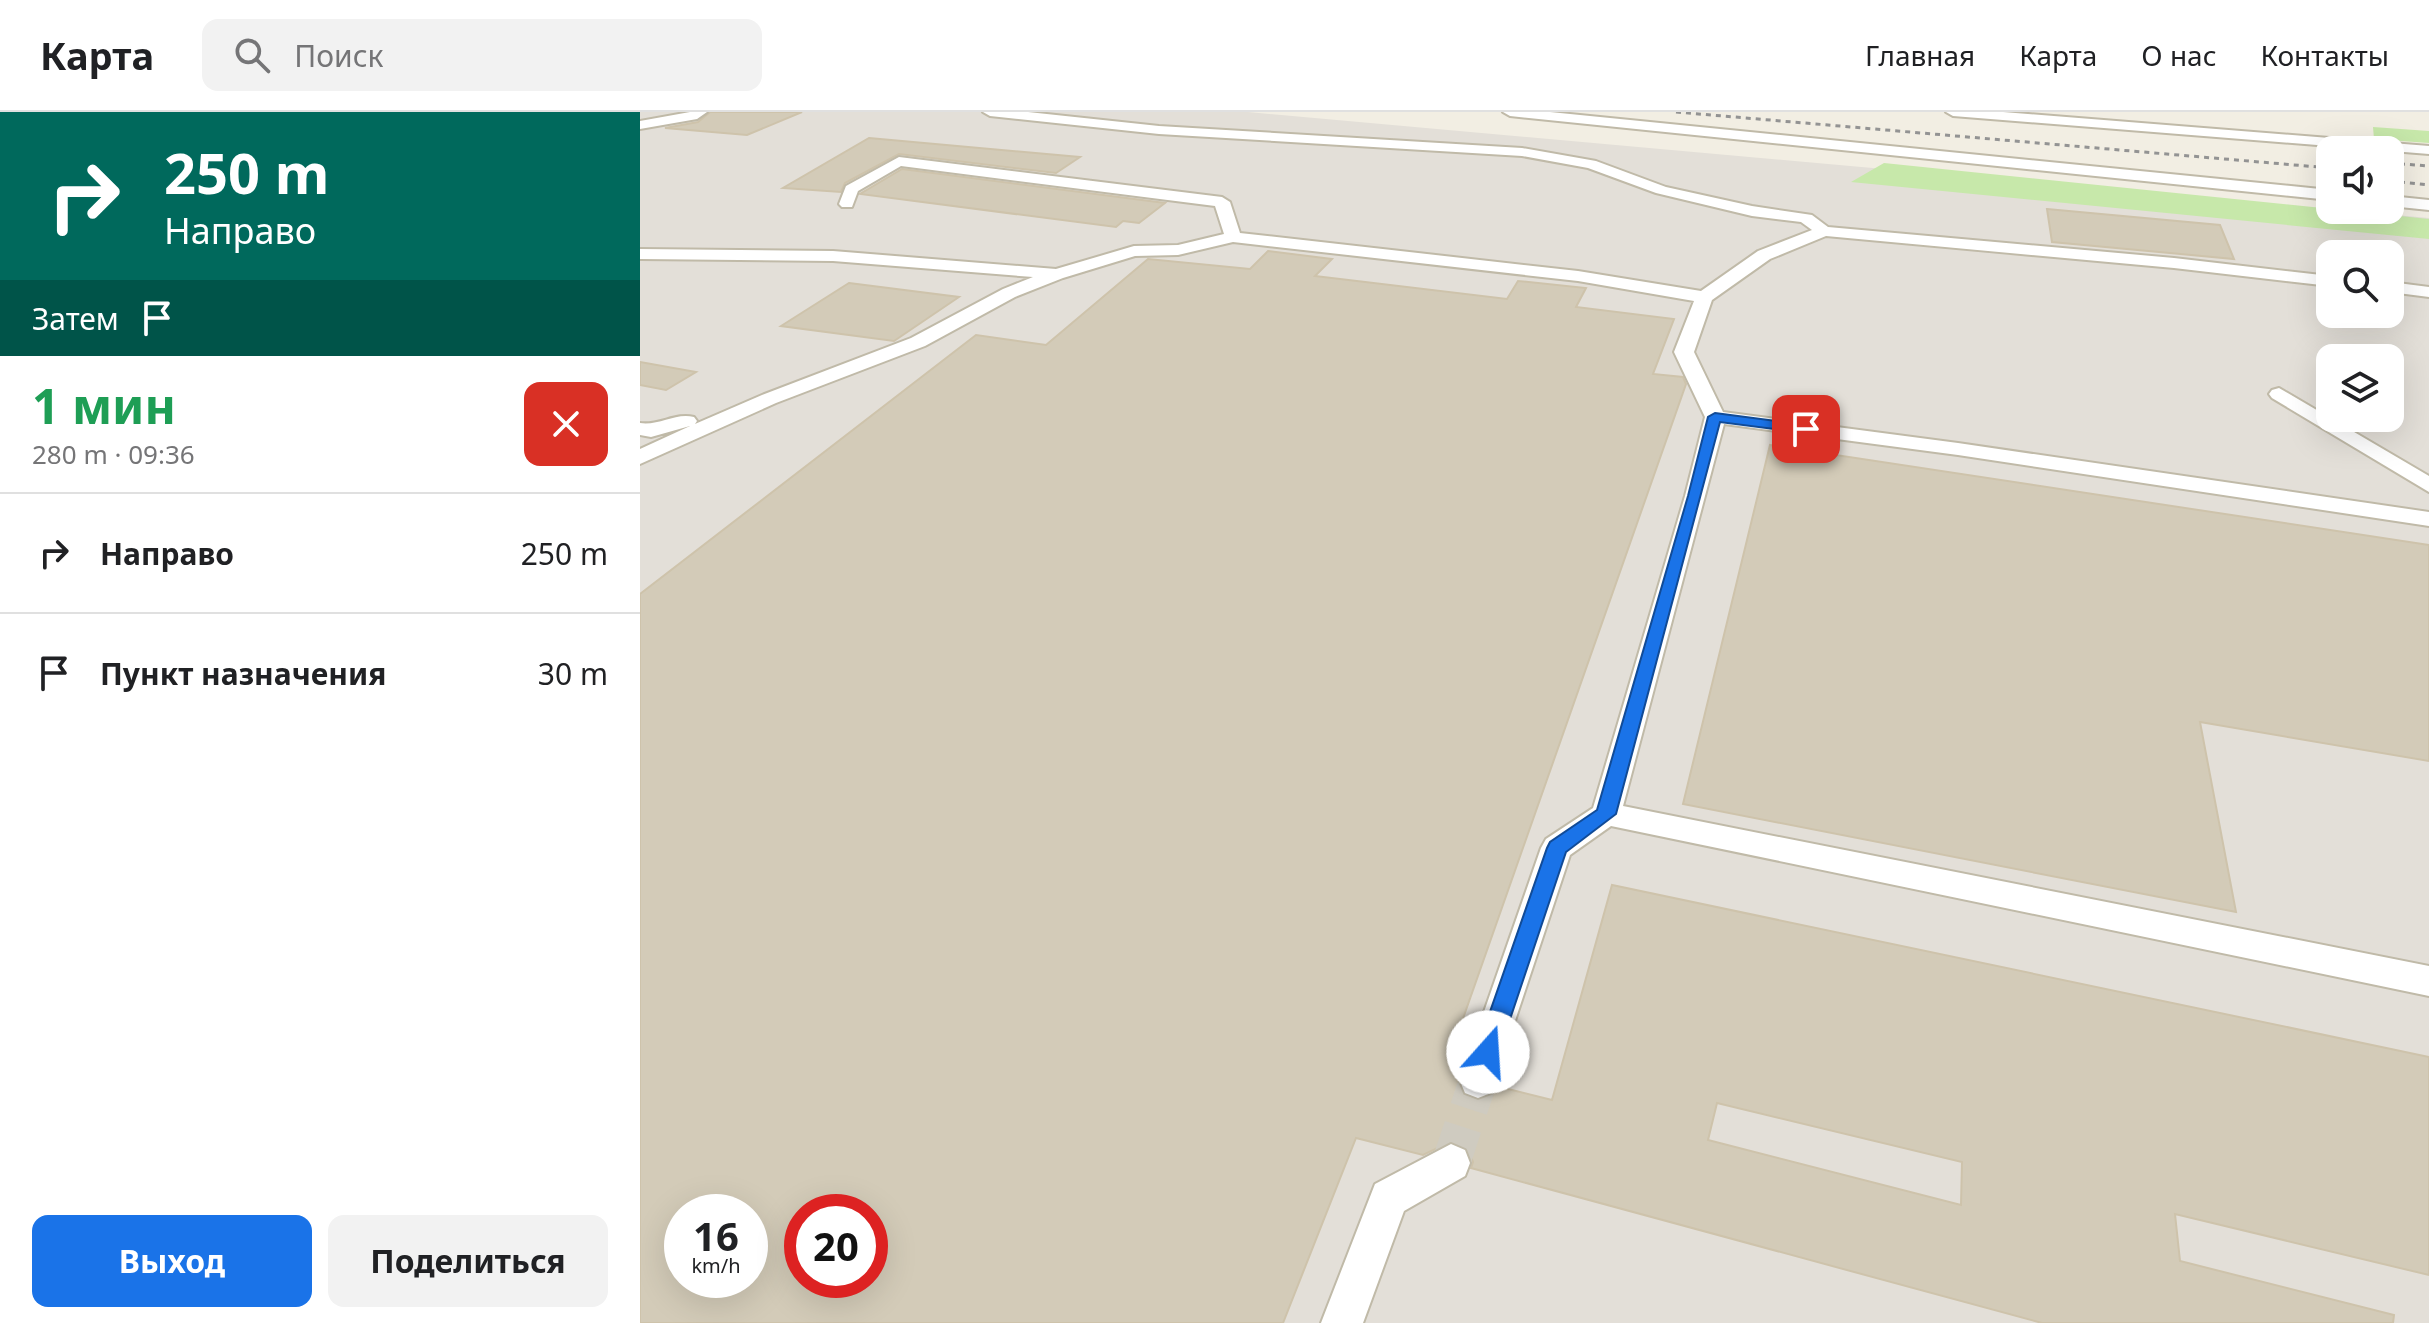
<!DOCTYPE html>
<html lang="ru">
<meta charset="utf-8">
<style>
:root{--surface:#fff;--page:#f2f2f2;--text:#202124;--muted:#757577;--line:#e0e0e0;--accent:#1a73e8}
body{margin:0;font-family:"Noto Sans",sans-serif;background:var(--page);color:var(--text);height:100vh;display:flex;flex-direction:column;font-size:30px;white-space:nowrap}
*{box-sizing:border-box;margin:0}
p{font-size:26px;color:var(--muted)}
.icon{flex:none;width:44px;height:44px;fill:none;stroke:currentColor;stroke-width:2;stroke-linecap:round;stroke-linejoin:round}
.map{position:relative;flex:1;overflow:hidden}
.sheet{display:flex;flex-direction:column;background:var(--surface);width:640px}
.sheet>*{flex:none}
.hud{background:#00695c;color:#fff;overflow:hidden}
.controls{position:absolute;left:1676px;top:24px;display:grid;gap:16px}
.controls a{display:grid;place-items:center;width:88px;height:88px;border-radius:16px;background:var(--surface);box-shadow:0 8px 32px #0002;font-size:40px}
.speed{position:absolute;left:24px;top:1082px;display:flex;gap:16px;font-size:40px;font-weight:700;text-align:center}
.speed>*{display:grid;place-content:center;width:104px;height:104px;border-radius:50%;background:var(--surface);box-shadow:0 8px 32px #0002;line-height:1}
.speed small{font-size:20px;font-weight:400}
.speed .limit{border:12px solid #d22;background:#fff;color:#111}
.pin{position:absolute;display:grid;place-items:center;width:68px;height:68px;color:#fff;margin:-34px;border-radius:16px;box-shadow:0 4px 12px #0006}
.me{position:absolute;width:88px;margin:-44px;rotate:19deg;stroke-linejoin:round;filter:drop-shadow(0 0 6px #0008)}
.turn{display:flex;align-items:center;gap:28px;height:168px;padding:0 32px;font-size:36px}
.turn .icon{width:104px;height:104px;stroke-width:2.5}
.turn b{display:block;font-size:56px;line-height:68px}
.then{display:flex;align-items:center;height:76px;padding:0 32px;background:#0003;gap:16px;font-size:30px}
.round{display:grid;place-items:center;flex:none;width:84px;height:84px;border-radius:16px;background:var(--page)}
.headline{display:flex;align-items:center;justify-content:space-between;height:136px;padding:0 32px}
h1{font-size:48px;font-weight:700;line-height:60px;color:#1e9e55}
.cta{display:flex;gap:16px;margin-top:auto;padding:16px 32px}
.cta a{flex:1;height:92px;border-radius:16px;background:var(--accent);color:#fff;font-size:32px;font-weight:700;line-height:92px;text-align:center}
.cta a+a{background:var(--page);color:var(--text)}
ul{padding:0;list-style:none}
li{display:flex;align-items:center;gap:24px;height:120px;padding:0 32px;border-top:2px solid var(--line)}
li div{flex:1}
li b{display:block;font-size:30px}
li em{font-style:normal}
header{display:flex;align-items:center;gap:48px;box-sizing:border-box;height:112px;padding:0 40px;background:var(--surface);border-bottom:2px solid var(--line)}
header strong{font-size:38px}
nav{display:flex;gap:44px;margin-inline-start:auto;font-size:28px}
.search{width:560px;height:72px;background:var(--page);display:flex;align-items:center;gap:20px;box-sizing:border-box;padding:0 28px;border-radius:16px;color:var(--muted);font-size:30px}
main{display:flex;flex:1;min-height:0}
.map>svg:first-child{display:block}
.industrial{fill:#e3dfd8;fill-rule:evenodd}
.green{fill:#c7e8aa}
.building{fill:#d3cbb8;stroke:#cec3ab;stroke-width:2;fill-rule:evenodd}
.lines{fill:none;stroke-linecap:round;stroke-linejoin:round}
.minor-tunnel{stroke:#cfcbc0;stroke-width:38;stroke-dasharray:38 19;stroke-linecap:butt}
.minor-casing{stroke:#c0baa8;stroke-width:4}
.minor{fill:#fff;fill-rule:evenodd}
.rail{stroke:#939393;stroke-width:3;stroke-dasharray:5 5;stroke-linecap:butt}
.route{fill:#1a73e8;stroke:#114b97;stroke-width:2}
</style>
<header>
<strong>Карта</strong>
<div class="search"><svg class="icon" aria-label="search" viewBox="0 0 24 24"><circle cx="10" cy="10" r="6"/><path d="M15 15l6 6"/></svg>Поиск</div>
<nav><a>Главная</a><a>Карта</a><a>О нас</a><a>Контакты</a></nav>
</header>
<main>
<section class="sheet">
<div class="hud">
<div class="turn"><svg class="icon" aria-label="right" viewBox="0 0 24 24"><path d="M7 20v-9h11M14 6l5 5-5 5"/></svg><div><b>250 m</b>Направо</div></div>
<div class="then">Затем<svg class="icon" aria-label="arrive" viewBox="0 0 24 24"><path d="M6 21V4h12l-3 4 3 4H6"/></svg></div>
</div>
<div class="headline"><div><h1>1 мин</h1><p>280 m · 09:36</p></div><a class="round" style="background:#d93025;color:#fff"><svg class="icon" aria-label="close" viewBox="0 0 24 24"><path d="M6 6l12 12M18 6L6 18"/></svg></a></div>
<ul>
<li><svg class="icon" aria-label="right" viewBox="0 0 24 24"><path d="M7 20v-9h11M14 6l5 5-5 5"/></svg><div><b>Направо</b></div><em>250 m</em></li>
<li><svg class="icon" aria-label="arrive" viewBox="0 0 24 24"><path d="M6 21V4h12l-3 4 3 4H6"/></svg><div><b>Пункт назначения</b></div><em>30 m</em></li>
</ul>
<div class="cta"><a>Выход</a><a>Поделиться</a></div>
</section>
<div class="map">
<svg width="1789" height="1211" viewBox="0 0 1789 1211">
<rect width="100%" height="100%" fill="#f2eee3"/>
<!-- industrial -->
<path class="industrial" d="M 0,0 L 608,0 L 1789,106 L 1789,1211 L 0,1211 ZM 1690,142 L 1750,142 L 1750,202 L 1690,202 ZM 1690,246 L 1750,246 L 1750,306 L 1690,306 ZM 42,1100 L 110,1100 L 110,1168 L 42,1168 ZM 162,1100 L 230,1100 L 230,1168 L 162,1168 Z"/>
<!-- green -->
<path class="green" d="M 1733,15 L 1789,19 L 1789,31 L 1734,27 Z
M 1244,51 L 1789,107 L 1789,127 L 1211,70 Z"/>
<!-- building -->
<path class="building" d="M 70,0 L 162,0 L 107,23 L 25,16 L 58,10 Z
M 229,26 L 440,45 L 416,61 L 259,42 L 205,71 L 201,80 L 143,76 Z
M 262,57 L 525,91 L 499,111 L 483,109 L 476,115 L 220,82 Z
M 1407,97 L 1580,113 L 1594,147 L 1412,130 Z
M 628,139 L 692,147 L 675,164 L 867,187 L 878,169 L 946,176 L 936,195 L 1034,207 L 1013,262 L 1043,265 L 1046,272 L 820,915 L 834,919 L 817,968 L 824,984 L 839,989 L 852,984 L 856,974 L 912,988 L 972,773 L 1789,945 L 1789,1163 L 1535,1102 L 1540,1149 L 1754,1203 L 1753,1211 L 1402,1211 L 831,1056 L 833,1050 L 828,1037 L 812,1029 L 783,1043 L 716,1026 L 643,1211 L 0,1211 L 0,482 L 336,223 L 406,233 L 508,147 L 610,157 ZM 1077,991 L 1322,1050 L 1321,1093 L 1068,1028 ZM 42,1100 L 110,1100 L 110,1168 L 42,1168 ZM 162,1100 L 230,1100 L 230,1168 L 162,1168 Z
M 209,171 L 319,185 L 254,229 L 141,214 Z
M 0,250 L 56,260 L 26,278 L 0,273 Z
M 1130,333 L 1789,433 L 1789,649 L 1560,610 L 1596,800 L 1043,692 Z"/>
<g class="lines">
<!-- minor-tunnel -->
<path class="minor-tunnel" d="M 811,1051 L 838,969"/>
<defs>
<path id="minor" d="M 50,0 L 67,0 L 57,7 L 0,17 L 0,9 Z
M 343,0 L 388,0 L 519,14 L 882,36 L 956,49 L 1026,75 L 1112,94 L 1172,103 L 1188,115 L 1534,146 L 1690,164 L 1690,174 L 1534,156 L 1186,124 L 1130,147 L 1072,188 L 1054,240 L 1083,300 L 1318,331 L 1789,400 L 1789,414 L 1318,343 L 1084,312 L 983,694 L 1789,854 L 1789,884 L 971,714 L 930,743 L 851,981 L 838,986 L 825,981 L 820,969 L 901,736 L 906,727 L 953,696 L 1045,384 L 1065,305 L 1034,240 L 1054,189 L 938,169 L 593,130 L 538,143 L 495,144 L 423,166 L 375,185 L 285,234 L 136,291 L 0,352 L 0,337 L 50,314 L 11,325 L 0,323 L 0,311 C 19,314 36,300 54,305 L 57,309 L 55,312 L 122,283 L 271,226 L 363,177 L 393,165 L 193,149 L 0,147 L 0,137 L 193,139 L 416,157 L 494,134 L 538,133 L 584,122 L 575,94 L 261,54 L 218,79 L 212,95 L 202,95 L 199,92 L 206,74 L 259,45 L 582,85 L 590,90 L 600,121 L 938,159 L 1061,179 L 1118,139 L 1172,118 L 1161,110 L 1112,104 L 1016,81 L 948,56 L 882,44 L 519,22 L 350,4 Z
M 863,0 L 910,0 L 1690,78 L 1690,88 L 870,4 Z
M 1306,0 L 1363,0 L 1789,34 L 1789,42 L 1313,4 Z
M 1750,84 L 1789,88 L 1789,98 L 1750,94 Z
M 1750,170 L 1789,175 L 1789,185 L 1750,180 Z
M 1639,276 L 1789,364 L 1789,380 L 1632,286 L 1629,282 L 1632,278 Z
M 811,1032 L 825,1038 L 830,1051 L 825,1064 L 764,1099 L 723,1211 L 681,1211 L 735,1072 Z"/>
</defs>
<!-- minor casing -->
<use href="#minor" class="minor-casing"/>
<!-- minor -->
<use href="#minor" class="minor"/>
<!-- rail -->
<path class="rail" d="M 1036,0 L 1690,56
M 1750,51 L 1789,54
M 1750,69 L 1789,73"/>
</g>
<!-- route -->
<path class="route" d="M 1075,301 L 1166,313 L 1173,317 L 1166,321 L 1080,310 L 976,702 L 926,740 L 859,940 L 856,948 L 848,951 L 839,948 L 836,940 L 907,736 L 910,730 L 957,698 L 1048,384 L 1068,305 Z"/>
</svg>
<div class="controls">
<a><svg class="icon" aria-label="sound" viewBox="0 0 24 24"><path d="M4 9h4l5-4v14l-5-4H4zM17 9q2 3 0 6"/></svg></a>
<a><svg class="icon" aria-label="search" viewBox="0 0 24 24"><circle cx="10" cy="10" r="6"/><path d="M15 15l6 6"/></svg></a>
<a><svg class="icon" aria-label="layers" viewBox="0 0 24 24"><path d="M12 4l9 5-9 5-9-5zM3 14l9 5 9-5"/></svg></a>
</div>
<div class="speed"><div>16<small>km/h</small></div><div class="limit">20</div></div>
<div class="pin" style="left:1166px;top:317px;background:#d93025"><svg class="icon" aria-label="arrive" viewBox="0 0 24 24"><path d="M6 21V4h12l-3 4 3 4H6"/></svg></div>
<svg class="me" style="left:848px;top:940px" viewBox="-20 -20 40 40"><circle r="19" fill="#fff"/><path d="M0-13L10 11 0 6-10 11z" fill="#1a73e8"/></svg>
</div>
</main>
